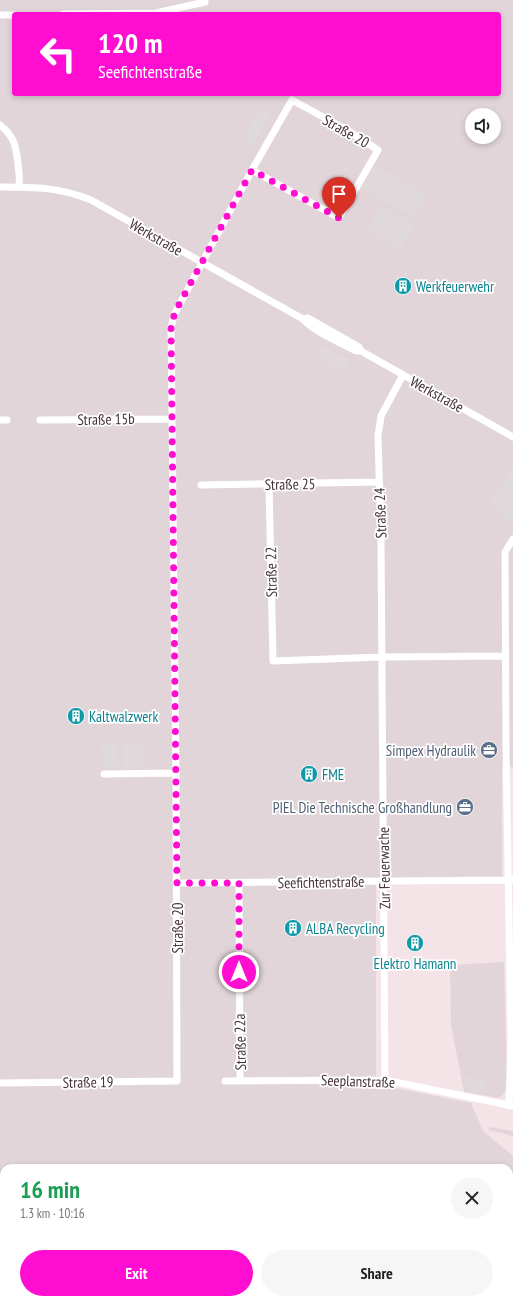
<!DOCTYPE html>
<meta charset="utf-8">
<style>
:root{--surface:#fff;--page:#f6f6f6;--text:#202124;--muted:#757577;--accent:#ff0ed1}
body{margin:0;font-family:"PT Sans Narrow",sans-serif;background:var(--page);color:var(--text);height:100vh;display:flex;flex-direction:column;font-size:15px;white-space:nowrap}
*{box-sizing:border-box;margin:0}
p{font-size:13px;color:var(--muted)}
.icon{flex:none;width:22px;height:22px;fill:none;stroke:currentColor;stroke-width:2;stroke-linecap:round;stroke-linejoin:round}
.map{position:relative;flex:1;overflow:hidden}
.drawer{position:absolute;left:0px;top:1164px;width:513px;height:140px;display:flex;flex-direction:column;background:var(--surface);border-radius:12px 12px 0 0;box-shadow:0 2px 6px #0003}
.drawer>*{flex:none}
.hud{position:absolute;left:12px;top:12px;width:489px;height:84px;border-radius:4px;box-shadow:0 2px 6px #0003;background:#ff0ed1;color:#fff;overflow:hidden}
.fabs{position:absolute;left:465px;top:108px;display:grid;gap:8px}
.fabs a{display:grid;place-items:center;width:36px;height:36px;border-radius:50%;background:var(--surface);box-shadow:0 2px 6px #0003;font-size:20px}
.pin{position:absolute;display:grid;place-items:center;width:34px;height:34px;color:#fff;margin:-41px -17px;border-radius:50% 50% 50% 0;rotate:-45deg;box-shadow:0 0 4px #0007}
.pin .icon{rotate:45deg}
.me{position:absolute;width:44px;margin:-22px;rotate:0deg;stroke-linejoin:round;filter:drop-shadow(0 0 3px #0008)}
.turn{display:flex;align-items:center;gap:14px;height:84px;padding:0 20px;font-size:18px}
.turn .icon{width:52px;height:52px;stroke-width:2.5}
.turn b{display:block;font-size:28px;line-height:34px}
.round{display:grid;place-items:center;flex:none;width:42px;height:42px;border-radius:21px;background:var(--page)}
.head{display:flex;align-items:center;justify-content:space-between;height:68px;padding:0 20px}
h1{font-size:24px;font-weight:600;line-height:30px;color:#1e9e55}
.primary-button{display:flex;gap:8px;margin-top:auto;padding:8px 20px}
.primary-button a{flex:1;height:46px;border-radius:24px;background:var(--accent);color:#fff;font-size:16px;font-weight:600;line-height:46px;text-align:center}
.primary-button a+a{background:var(--page);color:var(--text)}
.map>svg:first-child{display:block}
.industrial{fill:#e2d5da;fill-rule:evenodd}
.green{fill:#edc9a6}
.parking{fill:#e0d9dc}
.lines{fill:none;stroke-linecap:round;stroke-linejoin:round}
.minor{stroke:#fff;stroke-width:7}
.route{stroke:#ff0ed1;stroke-width:7;stroke-dasharray:0 12.6}
.labels{text-anchor:middle;dominant-baseline:central;stroke-width:3.5;stroke-linejoin:round;paint-order:stroke}
.street-label{font-size:15px;fill:#463239;stroke:#fff}
.culture-label{font-size:15px;fill:#0d838f;stroke:#fff;text-anchor:start}
.service-label{font-size:15px;fill:#4e5e75;stroke:#fff;text-anchor:end}
</style>
<div class="map">
<svg width="513" height="1304" viewBox="0 0 513 1304">
<rect width="100%" height="100%" fill="#f4e3e7"/>
<!-- industrial -->
<path class="industrial" d="M 0,0 L 513,0 L 513,767 L 502,767 L 502,883 L 376,883 L 376,1084 L 471,1103 L 483,1131 L 513,1156 L 513,1249 L 509,1251 L 509,1168 L 4,1168 L 4,1300 L 375,1300 L 361,1304 L 0,1304 ZM 14,14 L 499,14 L 499,94 L 14,94 ZM 472,115 L 494,115 L 494,137 L 472,137 Z
M 504,962 L 507,1087 L 503,1095 L 499,1098 L 464,1092 L 451,1025 L 450,965 Z
M 489,1127 L 513,1131 L 513,1136 L 489,1130 Z"/>
<!-- green -->
<path class="green" d="M 513,1254 L 513,1304 L 477,1304 L 475,1300 L 509,1300 L 509,1255 Z"/>
<!-- parking -->
<path class="parking" d="M 260,106 L 271,113 L 253,145 L 243,139 Z
M 373,165 L 427,195 L 414,217 L 361,188 Z
M 381,205 L 415,224 L 400,249 L 367,231 Z
M 323,346 L 350,360 L 342,372 L 317,357 Z
M 513,468 L 513,519 L 511,522 L 489,504 Z
M 102,743 L 117,743 L 118,767 L 103,767 Z
M 123,743 L 145,743 L 145,768 L 124,769 Z
M 466,1076 L 485,1080 L 483,1095 L 465,1090 Z"/>
<g class="lines">
<!-- minor -->
<path class="minor" d="M 63,14 L 156,13 L 205,2
M 0,15 L 14,15
M 0,125 C 15,137 16,147 18,164 C 19,172 20,179 19,187
M 0,187 C 35,187 59,187 91,200 L 303,319 C 311,330 343,344 356,351 L 361,351 L 513,437
M 303,319 L 308,318 L 359,347 L 361,351
M 0,420 L 7,420
M 40,420 L 172,419
M 269,484 L 273,661 L 382,657 L 505,656
M 201,485 L 379,482
M 104,774 L 176,773
M 177,883 L 508,880 L 513,879
M 239,883 L 240,1081
M 385,1080 L 381,539 L 378,436 L 381,416 L 403,375
M 225,1081 L 385,1080 L 513,1106
M 0,1083 L 177,1081 L 176,773 L 171,327 L 175,313 L 252,170 L 339,218 L 378,150 L 347,130 L 292,100 L 252,170
M 509,1106 L 511,1043 L 506,745 L 505,552 L 513,539"/>
</g>
<g class="lines">
<!-- route -->
<path class="route" d="M 239,972 L 239,883 L 177,883 L 171,327 L 175,312 L 252,170 L 339,218"/>
</g>
<!-- icons -->
<defs>
<symbol id="building-disc" viewBox="-11 -11 22 22"><circle r="9.5" fill="#0f9aa8" stroke="#fff"/><path d="M-4-6H4V6H1V3H-1V6H-4ZM-2.5-4.3h1.7v1.8h-1.7ZM.8-4.3h1.7v1.8H.8ZM-2.5-1h1.7V.8h-1.7ZM.8-1h1.7V.8H.8Z" fill="#fff"/></symbol>
<symbol id="office-disc" viewBox="-11 -11 22 22"><circle r="9.5" fill="#5c6f8a" stroke="#fff"/><path d="M-6-3h4V-5.5h4V-3h4V5H-6ZM-1-4.5V-3h2v-1.5ZM-6 0V1H6V0Z" fill="#fff"/></symbol>
</defs>
<g fill-rule="evenodd">
<use href="#building-disc" x="393" y="276" width="20" height="20"/>
<use href="#building-disc" x="66" y="706" width="20" height="20"/>
<use href="#office-disc" x="479" y="740" width="20" height="20"/>
<use href="#building-disc" x="299" y="764" width="20" height="20"/>
<use href="#office-disc" x="455" y="797" width="20" height="20"/>
<use href="#building-disc" x="283" y="918" width="20" height="20"/>
<use href="#building-disc" x="405" y="933" width="20" height="20"/>
</g>
<g class="labels">
<!-- street labels -->
<g class="street-label">
<text transform="translate(346 131) rotate(30)">Straße 20</text>
<text transform="translate(156 237) rotate(30)">Werkstraße</text>
<text transform="translate(437 394) rotate(29)">Werkstraße</text>
<text transform="translate(106 419) rotate(-1)">Straße 15b</text>
<text transform="translate(290 484) rotate(-1)">Straße 25</text>
<text transform="translate(380 513) rotate(-92)">Straße 24</text>
<text transform="translate(271 572) rotate(-91)">Straße 22</text>
<text transform="translate(384 868) rotate(-91)">Zur Feuerwache</text>
<text transform="translate(321 882) rotate(-1)">Seefichtenstraße</text>
<text transform="translate(177 928) rotate(-90)">Straße 20</text>
<text transform="translate(240 1042) rotate(-91)">Straße 22a</text>
<text transform="translate(358 1081) rotate(2)">Seeplanstraße</text>
<text transform="translate(88 1082) rotate(-1)">Straße 19</text>
</g>
<!-- culture labels -->
<g class="culture-label">
<text x="416" y="286">Werkfeuerwehr</text>
<text x="89" y="716">Kaltwalzwerk</text>
<text x="322" y="774">FME</text>
<text x="306" y="928">ALBA Recycling</text>
<text x="415" y="963" text-anchor="middle">Elektro Hamann</text>
</g>
<!-- service labels -->
<g class="service-label">
<text x="476" y="750">Simpex Hydraulik</text>
<text x="452" y="807">PIEL Die Technische Großhandlung</text>
</g>
</g>
</svg>
<div class="fabs">
<a><svg class="icon" aria-label="sound" viewBox="0 0 24 24"><path d="M4 9h4l5-4v14l-5-4H4zM17 9q2 3 0 6"/></svg></a>
</div>
<div class="pin" style="left:339px;top:218px;background:#d93025"><svg class="icon" aria-label="arrive" viewBox="0 0 24 24"><path d="M6 21V4h12l-3 4 3 4H6"/></svg></div>
<svg class="me" style="left:239px;top:972px" viewBox="-20 -20 40 40"><circle r="17" fill="#ff0ed1" stroke="#fff" stroke-width="3"/><path d="M0-11L8 9 0 5-8 9z" fill="#fff"/></svg>
<div class="hud">
<div class="turn"><svg class="icon" aria-label="left" viewBox="0 0 24 24"><path d="M17 20v-9H6M10 6l-5 5 5 5"/></svg><div><b>120 m</b>Seefichtenstraße</div></div>
</div>
<section class="drawer">
<div class="head"><div><h1>16 min</h1><p>1.3 km · 10:16</p></div><a class="round"><svg class="icon" aria-label="close" viewBox="0 0 24 24"><path d="M6 6l12 12M18 6L6 18"/></svg></a></div>
<div class="primary-button"><a>Exit</a><a>Share</a></div>
</section>
</div>
